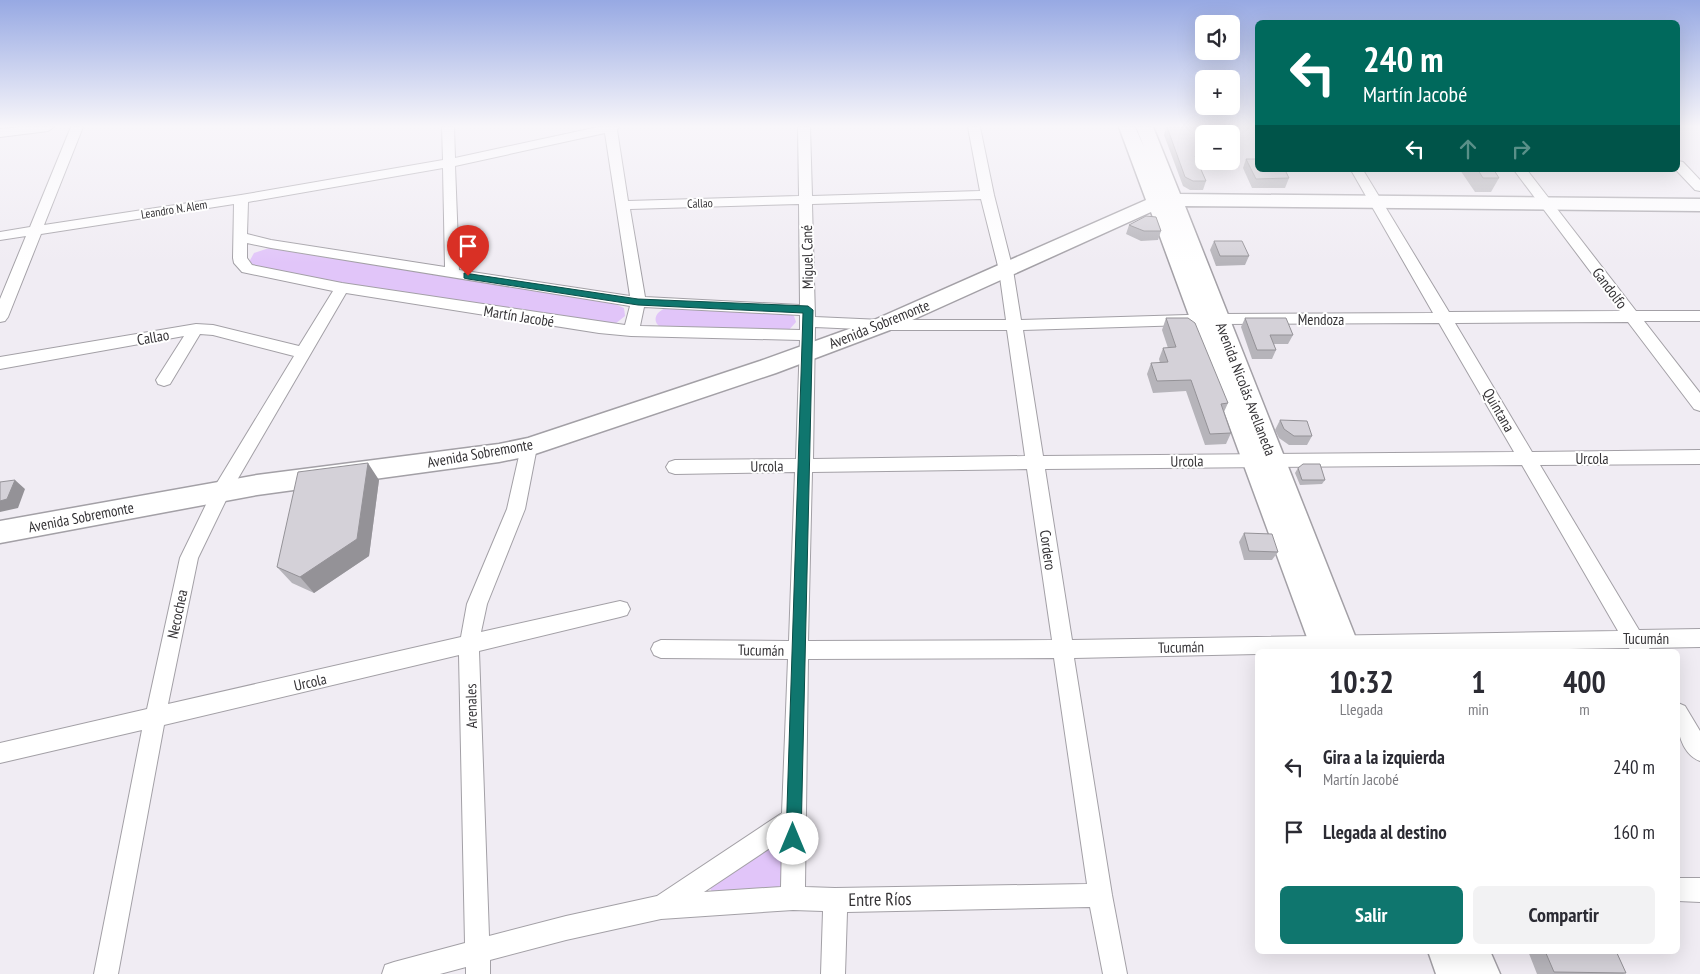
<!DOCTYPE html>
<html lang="es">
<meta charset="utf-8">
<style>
:root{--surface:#fff;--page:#f2f2f3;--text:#2b2b33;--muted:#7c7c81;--accent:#0f766e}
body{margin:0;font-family:"PT Sans Narrow",sans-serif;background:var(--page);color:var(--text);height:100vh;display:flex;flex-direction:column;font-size:19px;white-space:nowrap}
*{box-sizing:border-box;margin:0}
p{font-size:16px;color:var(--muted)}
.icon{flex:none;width:28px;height:28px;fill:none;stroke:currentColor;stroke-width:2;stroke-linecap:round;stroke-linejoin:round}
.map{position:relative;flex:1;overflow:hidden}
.side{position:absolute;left:1255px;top:649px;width:425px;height:305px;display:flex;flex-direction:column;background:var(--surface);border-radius:8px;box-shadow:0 5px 20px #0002}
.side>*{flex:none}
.guide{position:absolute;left:1255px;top:20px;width:425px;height:152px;border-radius:8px;box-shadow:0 5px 20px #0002;background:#00695c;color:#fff;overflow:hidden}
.controls{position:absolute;left:1195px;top:15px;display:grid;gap:10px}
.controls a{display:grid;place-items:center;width:45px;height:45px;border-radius:8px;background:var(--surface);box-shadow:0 5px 20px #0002;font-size:25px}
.pin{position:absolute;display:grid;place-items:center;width:42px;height:42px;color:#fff;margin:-51px -21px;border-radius:50% 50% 50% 0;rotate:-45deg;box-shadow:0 0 5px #0007}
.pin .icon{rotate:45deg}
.me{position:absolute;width:55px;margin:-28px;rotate:0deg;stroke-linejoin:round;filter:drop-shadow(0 0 4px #0008)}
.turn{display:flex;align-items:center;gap:18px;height:105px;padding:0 25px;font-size:22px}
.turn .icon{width:65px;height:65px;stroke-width:2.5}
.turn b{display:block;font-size:35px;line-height:42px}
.lanes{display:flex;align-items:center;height:48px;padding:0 25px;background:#0003;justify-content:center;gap:25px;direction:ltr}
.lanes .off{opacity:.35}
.eta{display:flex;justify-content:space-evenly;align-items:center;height:85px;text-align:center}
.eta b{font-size:30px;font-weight:800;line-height:35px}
.action{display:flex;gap:10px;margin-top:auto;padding:10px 25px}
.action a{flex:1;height:58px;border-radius:8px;background:var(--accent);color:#fff;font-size:20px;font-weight:800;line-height:58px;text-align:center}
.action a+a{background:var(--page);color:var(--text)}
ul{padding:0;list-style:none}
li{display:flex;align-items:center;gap:15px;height:65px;padding:0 25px}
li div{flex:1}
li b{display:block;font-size:19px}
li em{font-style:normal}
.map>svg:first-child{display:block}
.green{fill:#e1c5f9}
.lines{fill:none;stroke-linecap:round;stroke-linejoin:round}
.minor-casing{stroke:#a3a0a6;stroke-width:2}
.secondary-casing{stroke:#a3a0a6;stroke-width:3}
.minor{fill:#fff;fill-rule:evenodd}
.secondary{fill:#fff;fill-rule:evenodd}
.wall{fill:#b6b4ba}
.shaded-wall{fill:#949297}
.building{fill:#d4d1d8;stroke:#949297}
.route{fill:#0f766e;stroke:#0a4d48}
.labels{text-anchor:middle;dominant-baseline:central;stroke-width:4;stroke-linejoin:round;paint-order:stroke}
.far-street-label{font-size:12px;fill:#353336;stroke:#fff}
.street-label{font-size:15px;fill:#353336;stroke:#fff}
.near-street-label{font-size:18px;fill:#353336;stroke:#fff}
</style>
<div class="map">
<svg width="1700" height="974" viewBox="0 0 1700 974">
<rect width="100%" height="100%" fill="#f0ecf3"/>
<!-- green -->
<path class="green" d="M 269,248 L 615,304 L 624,308 L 625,316 L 615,324 L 354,285 L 253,266 L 249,262 L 254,253 Z
M 666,308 L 790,314 L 794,316 L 796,322 L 788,331 L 660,327 C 651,320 657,311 666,308 Z
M 777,843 L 784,847 L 783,888 L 712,893 L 709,885 Z"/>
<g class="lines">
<defs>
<path id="minor" d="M 22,127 L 54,127 L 48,131 L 0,137 L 0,129 Z
M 71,127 L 83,127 L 44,225 L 241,195 L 443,160 L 442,127 L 454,127 L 455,158 L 598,127 L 619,127 L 617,130 L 628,201 L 799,196 L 798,127 L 810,127 L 812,196 L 980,191 L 968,127 L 980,127 L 994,195 L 1013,270 L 1021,320 L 1220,314 L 1433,313 L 1351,170 L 1363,170 L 1449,312 L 1620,311 L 1514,170 L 1527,170 L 1636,311 L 1700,311 L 1700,321 L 1644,321 L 1700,393 L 1700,411 L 1694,409 L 1628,322 L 1455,323 L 1532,452 L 1700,450 L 1700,464 L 1540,465 L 1639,630 L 1700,629 L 1700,647 L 1649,648 L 1651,651 L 1630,651 L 1629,648 L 1442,651 L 1258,651 L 1258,654 L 1074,658 L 1112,895 L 1127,974 L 1103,974 L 1090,907 L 847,912 L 845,974 L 821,974 L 823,911 L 793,910 L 661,919 L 566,940 L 490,960 L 490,974 L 466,974 L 466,967 L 440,974 L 382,974 L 385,965 L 394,962 L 465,943 L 459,655 L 164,725 L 118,974 L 94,974 L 142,730 L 0,763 L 0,743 L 147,709 L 180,558 L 215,486 L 294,356 L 213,335 L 200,334 L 170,384 L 164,386 L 158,384 L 156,380 L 184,336 L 0,369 L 0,357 L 196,324 L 213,325 L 299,346 L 333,291 L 242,272 L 234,263 L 233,258 L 234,204 L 41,234 L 8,317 L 5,321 L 0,322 L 0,299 L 26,236 L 0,240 L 0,232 L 30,227 ZM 605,133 L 630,296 L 459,270 L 455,166 ZM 443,168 L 445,267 L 271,240 L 247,234 L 248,202 ZM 981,199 L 999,270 L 1006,320 L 882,320 L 815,317 L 812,204 ZM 799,204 L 800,305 L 645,297 L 630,209 ZM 247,243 L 271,248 L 630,306 L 625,325 L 342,283 L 252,265 L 247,258 ZM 346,293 L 599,333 L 631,336 L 800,340 L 796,459 L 675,460 L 669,462 L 666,467 L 669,472 L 675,474 L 795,472 L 789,641 L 661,640 L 654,643 L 651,649 L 654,655 L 661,658 L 788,659 L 782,813 L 657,896 L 566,916 L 489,936 L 479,651 L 620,617 L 627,615 L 630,609 L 627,603 L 620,601 L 481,632 L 487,604 L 525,509 L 537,447 L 535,442 L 529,441 L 523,442 L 521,447 L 507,509 L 467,604 L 461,637 L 168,704 L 198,558 L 229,494 ZM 644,307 L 800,315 L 800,330 L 640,326 ZM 1439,323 L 1514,452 L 1043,456 L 1023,330 L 1220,324 ZM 815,327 L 882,330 L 1007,330 L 1025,456 L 813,459 ZM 1522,465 L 1618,631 L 1072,640 L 1045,469 ZM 1027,469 L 1052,640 L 808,641 L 812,472 ZM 1054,658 L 1087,884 L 835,888 L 805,887 L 808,659 ZM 782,840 L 781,887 L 704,892 Z
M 1678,161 L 1683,162 L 1700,180 L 1700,191 L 1695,190 L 1676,170 L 1678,170 Z
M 1678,703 L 1685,706 L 1700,731 L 1700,761 C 1679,753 1675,723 1678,703 Z
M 1678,878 L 1700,878 L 1700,902 L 1678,901 Z"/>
<path id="secondary" d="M 1119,127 L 1135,127 L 1144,147 L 1136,127 L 1153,127 L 1180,194 L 1700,199 L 1700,211 L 1185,206 L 1361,651 L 1312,651 L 1151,212 L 890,330 L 776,373 L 529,456 L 499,462 L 257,495 L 0,543 L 0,521 L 257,475 L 499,444 L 528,438 L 760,361 L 874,320 L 1146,200 Z
M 1428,951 L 1490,951 L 1500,974 L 1436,974 Z"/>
</defs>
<!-- minor casing -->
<use href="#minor" class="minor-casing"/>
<!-- secondary casing -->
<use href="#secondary" class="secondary-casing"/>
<!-- minor -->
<use href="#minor" class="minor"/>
<!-- secondary -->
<use href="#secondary" class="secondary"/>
</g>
<!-- wall -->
<path class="wall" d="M 1166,127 L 1203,127 L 1204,161 L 1213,161 L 1212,165 L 1199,164 L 1206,181 L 1203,190 L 1190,190 L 1183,186 L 1164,135 Z
M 1246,159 L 1289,178 L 1285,188 L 1252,188 L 1243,168 Z
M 1460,170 L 1494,170 L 1499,178 L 1491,192 L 1475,192 Z
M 1129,225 L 1161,231 L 1158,240 L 1141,241 L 1126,234 Z
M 1214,241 L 1249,256 L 1245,265 L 1216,266 L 1210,250 Z
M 1166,318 L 1228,403 L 1224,412 L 1231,433 L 1226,444 L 1205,445 L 1186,391 L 1153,393 L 1147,374 L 1151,363 L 1160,363 L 1159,359 L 1163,348 L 1168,348 L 1162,330 Z
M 1245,318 L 1293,335 L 1288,344 L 1274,344 L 1276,350 L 1272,359 L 1252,359 L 1241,327 Z
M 1280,420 L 1312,436 L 1307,445 L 1289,445 L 1279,438 L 1275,430 Z
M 1298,468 L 1325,480 L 1322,484 L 1300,485 L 1295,473 Z
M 379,480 L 369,556 L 314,593 L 292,583 L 277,567 Z
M 1244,533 L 1278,552 L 1272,560 L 1244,560 L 1239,542 Z
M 1528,951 L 1616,951 L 1626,973 L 1623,974 L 1537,974 Z"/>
<!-- shaded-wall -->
<path class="shaded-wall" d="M 368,463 L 379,480 L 369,556 L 314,593 L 300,577 Z
M 15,480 L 25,489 L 18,508 L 0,512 L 0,501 Z"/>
<!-- building -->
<path class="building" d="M 1167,127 L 1203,127 L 1206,134 L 1204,134 L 1204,156 L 1195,156 L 1206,181 L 1193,181 L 1185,177 Z
M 1246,159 L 1258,159 L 1258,170 L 1285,170 L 1289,178 L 1256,179 Z
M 1478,170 L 1494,170 L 1499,178 L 1483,178 Z
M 1146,216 L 1156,217 L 1161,231 L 1144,231 L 1129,225 Z
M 1214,241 L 1242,241 L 1249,256 L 1220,256 Z
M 1166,318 L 1188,318 L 1195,323 L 1228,403 L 1221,404 L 1231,433 L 1210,434 L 1191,380 L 1157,381 L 1151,363 L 1168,362 L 1163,348 L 1176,347 Z
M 1245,318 L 1286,318 L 1293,335 L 1270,335 L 1276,350 L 1257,350 Z
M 1280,420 L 1307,421 L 1312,436 L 1294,436 L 1284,429 Z
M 368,463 L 357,539 L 300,577 L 277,567 L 298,472 Z
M 1303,464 L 1320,464 L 1325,480 L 1302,480 L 1298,468 Z
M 15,480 L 7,499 L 0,501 L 0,482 Z
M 1244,533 L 1272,534 L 1278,552 L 1249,551 Z
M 1545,951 L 1616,951 L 1626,973 L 1554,972 Z"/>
<!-- sky -->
<linearGradient id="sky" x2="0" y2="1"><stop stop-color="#97a9e3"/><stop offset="0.48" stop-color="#f8f6fa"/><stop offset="1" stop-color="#f8f6fa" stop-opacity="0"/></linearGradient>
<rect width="1700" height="263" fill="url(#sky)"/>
<!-- route -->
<path class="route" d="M 464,273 L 638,299 L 808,306 L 813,310 L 801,839 L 799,844 L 793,846 L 788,844 L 786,839 L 803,313 L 638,305 L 468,279 L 464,278 Z"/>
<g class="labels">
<!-- far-street labels -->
<g class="far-street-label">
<text transform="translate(700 203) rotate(-2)">Callao</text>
<text transform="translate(174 209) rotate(-9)">Leandro N. Alem</text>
</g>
<!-- street labels -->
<g class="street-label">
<text transform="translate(807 257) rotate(-91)">Miguel Cané</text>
<text transform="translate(1610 288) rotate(53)">Gandolfo</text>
<text transform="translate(519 316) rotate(9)">Martín Jacobé</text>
<text x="1321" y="319">Mendoza</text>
<text transform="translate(879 324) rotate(-22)">Avenida Sobremonte</text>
<text transform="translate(153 337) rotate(-10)">Callao</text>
<text transform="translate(1246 389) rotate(69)">Avenida Nicolás Avellaneda</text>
<text transform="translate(1499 410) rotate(60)">Quintana</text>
<text transform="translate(480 453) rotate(-10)">Avenida Sobremonte</text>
<text x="1592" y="458">Urcola</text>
<text transform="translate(1187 461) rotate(-1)">Urcola</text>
<text transform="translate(767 466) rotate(-1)">Urcola</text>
<text transform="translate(81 517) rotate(-11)">Avenida Sobremonte</text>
<text transform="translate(1048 550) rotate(82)">Cordero</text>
<text transform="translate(177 614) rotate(-78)">Necochea</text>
<text x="1646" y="638">Tucumán</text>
<text transform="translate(1181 647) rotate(-1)">Tucumán</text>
<text transform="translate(761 650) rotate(1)">Tucumán</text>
<text transform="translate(310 682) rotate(-13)">Urcola</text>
<text transform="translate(471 706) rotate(-91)">Arenales</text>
</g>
<!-- near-street labels -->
<g class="near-street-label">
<text transform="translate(880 899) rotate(-1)">Entre Ríos</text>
</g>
</g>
</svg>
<div class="controls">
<a><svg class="icon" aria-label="sound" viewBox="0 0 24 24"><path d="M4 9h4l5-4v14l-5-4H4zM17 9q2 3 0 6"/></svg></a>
<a>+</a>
<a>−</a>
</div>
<div class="pin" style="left:468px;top:276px;background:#d93025"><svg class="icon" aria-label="arrive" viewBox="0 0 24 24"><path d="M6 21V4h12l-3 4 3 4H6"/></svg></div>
<svg class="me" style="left:793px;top:839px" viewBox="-20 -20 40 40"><circle r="19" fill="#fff"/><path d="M0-13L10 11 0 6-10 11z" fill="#0f766e"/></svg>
<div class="guide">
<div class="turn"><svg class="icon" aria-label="left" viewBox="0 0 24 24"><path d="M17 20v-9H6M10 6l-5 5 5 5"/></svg><div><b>240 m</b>Martín Jacobé</div></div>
<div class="lanes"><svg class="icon" aria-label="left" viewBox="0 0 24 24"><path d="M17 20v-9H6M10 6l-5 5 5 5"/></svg><svg class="icon off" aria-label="ahead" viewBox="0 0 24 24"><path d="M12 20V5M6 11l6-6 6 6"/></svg><svg class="icon off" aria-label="right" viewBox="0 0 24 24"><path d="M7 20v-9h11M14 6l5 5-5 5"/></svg></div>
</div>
<section class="side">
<div class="eta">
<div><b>10:32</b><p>Llegada</p></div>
<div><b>1</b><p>min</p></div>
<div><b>400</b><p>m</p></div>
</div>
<ul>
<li><svg class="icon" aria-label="left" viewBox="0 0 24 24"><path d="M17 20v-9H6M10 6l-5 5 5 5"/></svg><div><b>Gira a la izquierda</b><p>Martín Jacobé</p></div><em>240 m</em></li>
<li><svg class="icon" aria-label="arrive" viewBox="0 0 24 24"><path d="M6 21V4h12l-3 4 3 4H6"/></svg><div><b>Llegada al destino</b></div><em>160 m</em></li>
</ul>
<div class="action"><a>Salir</a><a>Compartir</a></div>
</section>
</div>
